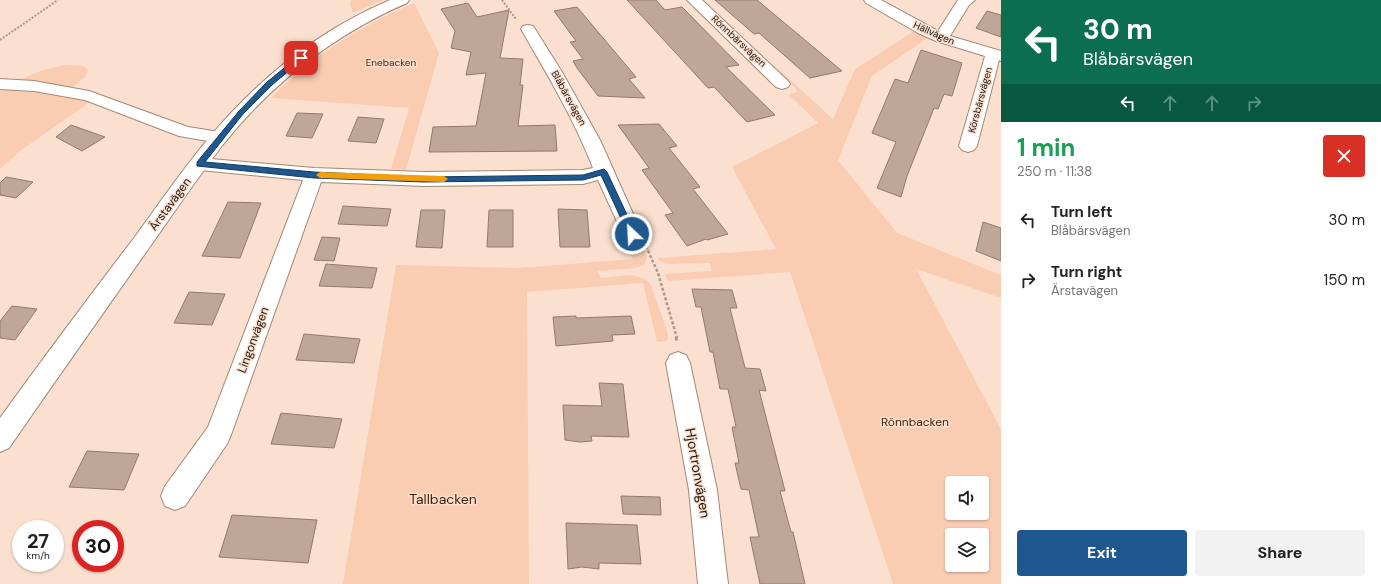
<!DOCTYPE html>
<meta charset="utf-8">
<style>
:root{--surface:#fff;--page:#f2f2f2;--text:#202124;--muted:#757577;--accent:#1e588f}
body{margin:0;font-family:"DM Sans",sans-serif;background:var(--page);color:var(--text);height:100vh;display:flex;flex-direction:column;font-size:15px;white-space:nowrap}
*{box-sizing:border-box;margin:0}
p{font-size:13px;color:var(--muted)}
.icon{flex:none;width:22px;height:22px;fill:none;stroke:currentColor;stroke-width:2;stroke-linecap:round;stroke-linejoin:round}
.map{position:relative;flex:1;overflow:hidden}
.sheet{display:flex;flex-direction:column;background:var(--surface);width:380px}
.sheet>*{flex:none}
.top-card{background:#0b6e4f;color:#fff;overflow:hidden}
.buttons{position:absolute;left:945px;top:476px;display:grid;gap:8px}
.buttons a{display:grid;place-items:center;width:44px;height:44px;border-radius:4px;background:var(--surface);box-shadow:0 1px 3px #0004;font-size:20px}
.speed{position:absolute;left:12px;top:520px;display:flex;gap:8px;font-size:20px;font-weight:700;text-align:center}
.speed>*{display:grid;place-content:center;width:52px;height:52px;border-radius:50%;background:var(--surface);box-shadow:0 1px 3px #0004;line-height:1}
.speed small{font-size:10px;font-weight:400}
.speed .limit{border:6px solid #d22;background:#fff;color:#111}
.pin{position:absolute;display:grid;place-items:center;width:34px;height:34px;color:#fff;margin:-17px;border-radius:8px;box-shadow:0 2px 6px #0006}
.me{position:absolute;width:44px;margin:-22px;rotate:335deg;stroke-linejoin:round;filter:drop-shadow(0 0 3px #0008)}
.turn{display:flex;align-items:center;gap:14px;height:84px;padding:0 16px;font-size:18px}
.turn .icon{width:52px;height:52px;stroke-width:2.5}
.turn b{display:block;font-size:28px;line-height:34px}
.lanes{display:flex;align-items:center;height:38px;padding:0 16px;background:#0003;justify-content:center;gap:20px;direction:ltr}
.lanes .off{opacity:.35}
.round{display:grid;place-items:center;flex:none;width:42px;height:42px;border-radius:4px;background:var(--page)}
.overview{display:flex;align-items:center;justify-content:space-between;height:68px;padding:0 16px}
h1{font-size:24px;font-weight:700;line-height:30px;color:#1e9e55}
.primary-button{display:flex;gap:8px;margin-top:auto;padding:8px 16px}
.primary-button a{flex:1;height:46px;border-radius:4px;background:var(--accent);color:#fff;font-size:16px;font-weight:700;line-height:46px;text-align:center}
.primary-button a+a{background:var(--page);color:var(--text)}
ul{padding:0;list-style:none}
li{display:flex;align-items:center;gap:12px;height:60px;padding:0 16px}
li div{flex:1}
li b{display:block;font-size:15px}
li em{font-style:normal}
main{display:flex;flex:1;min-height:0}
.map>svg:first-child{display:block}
.green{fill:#facdb2;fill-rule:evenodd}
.building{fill:#c0a697;stroke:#927a6b}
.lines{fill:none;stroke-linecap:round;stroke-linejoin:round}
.street-casing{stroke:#a18879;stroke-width:2}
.secondary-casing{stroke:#a18879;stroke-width:2}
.path-far2{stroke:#ad988b;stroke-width:2;stroke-dasharray:2 1.5;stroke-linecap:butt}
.path-far1{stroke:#ad988b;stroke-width:2.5;stroke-dasharray:3 2;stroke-linecap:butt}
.path{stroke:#ad988b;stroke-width:3;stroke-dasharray:3.5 2.5;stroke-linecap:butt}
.street{fill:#fff;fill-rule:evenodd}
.secondary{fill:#fff;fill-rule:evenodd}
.route{fill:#1e588f;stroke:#14395d}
.slow{fill:#f59e0b}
.labels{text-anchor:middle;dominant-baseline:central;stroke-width:3;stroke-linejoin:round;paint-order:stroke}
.far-street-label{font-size:10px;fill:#1f1610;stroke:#fbe0cf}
.far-park-label{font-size:10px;fill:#441d01;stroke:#fbe0cf}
.street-label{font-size:12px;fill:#1f1610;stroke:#fbe0cf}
.park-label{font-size:12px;fill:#441d01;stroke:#fbe0cf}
.near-street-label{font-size:14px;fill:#1f1610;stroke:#fbe0cf}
.near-park-label{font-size:14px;fill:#441d01;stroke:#fbe0cf}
</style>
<main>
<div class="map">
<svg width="1001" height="584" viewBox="0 0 1001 584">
<rect width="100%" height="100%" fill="#fbe0cf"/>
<!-- green -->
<path class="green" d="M 351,0 L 383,0 L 353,13 L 350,4 Z
M 414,3 L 439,53 L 406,170 L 391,169 L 409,108 L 271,98 C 312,56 360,26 414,3 Z
M 916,30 L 929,37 L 872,76 L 838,160 L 897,233 L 1001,275 L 1001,298 L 916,269 L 1001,429 L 1001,584 L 893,584 L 790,272 L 668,281 L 665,274 L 711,271 L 710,263 L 666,264 L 658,260 L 658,258 L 776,249 L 732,167 L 818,123 L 790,96 L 790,94 L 797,92 L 796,89 L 772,63 L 833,119 L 855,69 ZM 952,483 L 982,483 L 982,513 L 952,513 ZM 952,535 L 982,535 L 982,565 L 952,565 Z
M 71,65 L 83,66 L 88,70 L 85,77 L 72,88 L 19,81 C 35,72 52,66 71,65 Z
M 0,87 L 11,87 L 93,100 L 20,151 L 0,169 Z
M 636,234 L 647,257 L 644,265 L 636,268 L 597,271 L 601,278 C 618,277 640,270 651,285 L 667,331 L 668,339 L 666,341 L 657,342 L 643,283 L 527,292 L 529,584 L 343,584 L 396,265 L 519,268 L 633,259 L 622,236 Z"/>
<!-- building -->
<path class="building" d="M 627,0 L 656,0 L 665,10 L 682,7 L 739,65 L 726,67 L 775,115 L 747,122 L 714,87 L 708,88 Z
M 715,0 L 757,0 L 842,71 L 810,78 L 759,33 L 754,34 Z
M 468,3 L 477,17 L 509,10 L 500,58 L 523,59 L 520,85 L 523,85 L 518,126 L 555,125 L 557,151 L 429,152 L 433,127 L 476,126 L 486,73 L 466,75 L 471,52 L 451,48 L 455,31 L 441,9 Z
M 577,7 L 636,77 L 629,79 L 645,98 L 598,96 L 577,68 L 573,61 L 583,59 L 570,42 L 576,41 L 554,11 Z
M 987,11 L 1001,15 L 1001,37 L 976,28 Z
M 921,50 L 962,63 L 952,96 L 944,94 L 938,109 L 934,108 L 907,176 L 901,197 L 877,188 L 896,142 L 872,133 L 895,79 L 908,83 Z
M 297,113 L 323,114 L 312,138 L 286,136 Z
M 358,117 L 384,119 L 376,143 L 348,141 Z
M 659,124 L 677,146 L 669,148 L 700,187 L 693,189 L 728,234 L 707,240 L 706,239 L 687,246 L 665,215 L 673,213 L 642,170 L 649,168 L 618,125 Z
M 71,125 L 105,137 L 82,151 L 56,137 Z
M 6,177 L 33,182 L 16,198 L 0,195 L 0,183 Z
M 228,202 L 261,203 L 240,258 L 202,256 Z
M 343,206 L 391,209 L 387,226 L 338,224 Z
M 558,209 L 587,210 L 590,247 L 560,247 Z
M 421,210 L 445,210 L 442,248 L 416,247 Z
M 489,210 L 513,210 L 513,247 L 487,247 Z
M 983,222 L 1001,228 L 1001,261 L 976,251 Z
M 322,237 L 340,238 L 334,261 L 314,260 Z
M 326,264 L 377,268 L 372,288 L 319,286 Z
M 692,289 L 732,290 L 737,308 L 730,308 L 745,368 L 760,369 L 766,391 L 759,390 L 785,491 L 780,491 L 791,532 L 793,532 L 805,584 L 760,584 L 750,537 L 759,537 L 749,490 L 741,489 L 735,463 L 739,463 L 732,427 L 736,427 L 728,389 L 720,389 L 713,352 L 710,352 L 701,307 L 696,307 Z
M 189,292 L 225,294 L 212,325 L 174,323 Z
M 12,306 L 37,309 L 15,340 L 0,338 L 0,321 Z
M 576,316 L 576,318 L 631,316 L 635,334 L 612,335 L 613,341 L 556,346 L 553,317 Z
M 304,334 L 360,339 L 354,363 L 296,360 Z
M 599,383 L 623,384 L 629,437 L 591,436 L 592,441 L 580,442 L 565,440 L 563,405 L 602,406 Z
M 281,413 L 342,419 L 334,448 L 271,444 Z
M 87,451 L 139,454 L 124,490 L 69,487 Z
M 621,496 L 660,497 L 661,515 L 623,514 Z
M 232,515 L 317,520 L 308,563 L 219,557 Z
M 566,523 L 637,525 L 641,564 L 599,563 L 599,569 L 582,567 L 568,569 Z"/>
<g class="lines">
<defs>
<path id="street" d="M 687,0 L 702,0 L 788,81 L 790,84 L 788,87 L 782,89 L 776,87 Z
M 864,0 L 881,0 L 938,31 L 958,0 L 975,0 L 969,5 L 950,36 L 1001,51 L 1001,61 L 999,60 L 977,146 L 974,150 L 968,152 L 962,150 L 959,146 L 985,56 L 936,41 L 918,33 L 866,3 Z
M 528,25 L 533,26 L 535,29 L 562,72 L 600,140 L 642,234 L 639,239 L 632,242 L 625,239 L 598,180 L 583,184 L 424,186 L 321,182 L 231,435 L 227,444 L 185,506 L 175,510 L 165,506 L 161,496 L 165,486 L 208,427 L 303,180 L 200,170 L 193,168 L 191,164 L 193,160 L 200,158 L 314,168 L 424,172 L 583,170 L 593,168 C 574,119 547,74 521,29 L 523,26 Z
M 0,79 L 34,81 L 89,91 L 188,127 L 226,133 L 229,137 L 226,141 L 220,143 L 179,136 L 85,100 L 34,91 L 0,89 Z
M 678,352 L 686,355 L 690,363 L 717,490 L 728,584 L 698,584 L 689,490 L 666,363 L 670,355 Z"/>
<path id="secondary" d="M 390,0 L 409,0 L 407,3 C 333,35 271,84 221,147 C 196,180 173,214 149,248 C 102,315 55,381 9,448 L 0,452 L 0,418 C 44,357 89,297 134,238 C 159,204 182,170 209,138 C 258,79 319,30 390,0 Z"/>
</defs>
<!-- street casing -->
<use href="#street" class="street-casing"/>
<!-- secondary casing -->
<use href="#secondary" class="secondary-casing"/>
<!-- path-far2 -->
<path class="path-far2" d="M 502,0 L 516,19
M 0,40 L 58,0"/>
<!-- path-far1 -->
<path class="path-far1" d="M 646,246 L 658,273 L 677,338"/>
<!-- path -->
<path class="path" d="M 676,337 L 677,342"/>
<!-- street -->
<use href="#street" class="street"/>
<!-- secondary -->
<use href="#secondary" class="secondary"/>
</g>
<!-- route -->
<path class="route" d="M 299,56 L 304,58 L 272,85 L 243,114 L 205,162 L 314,172 L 424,177 L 583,175 L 604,169 L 607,172 L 636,234 L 635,236 L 629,236 L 601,175 L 583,180 L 424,182 L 314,178 L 197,166 L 197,162 L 239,111 L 267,82 Z"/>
<!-- slow -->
<path class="slow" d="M 320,172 L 444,176 L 448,179 L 444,182 L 320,178 L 316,175 Z"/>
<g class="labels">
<!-- far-street labels -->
<g class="far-street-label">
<text transform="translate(934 33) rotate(24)">Hällvägen</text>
<text transform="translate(739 41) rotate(43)">Rönnbärsvägen</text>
<text transform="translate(569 98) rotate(61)">Blåbärsvägen</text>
<text transform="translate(980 100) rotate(-75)">Körsbärsvägen</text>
</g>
<!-- far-park labels -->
<g class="far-park-label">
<text x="391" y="62">Enebacken</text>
</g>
<!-- street labels -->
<g class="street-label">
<text transform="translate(170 204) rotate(-54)">Ärstavägen</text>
<text transform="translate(253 340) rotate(-70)">Lingonvägen</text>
</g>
<!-- park labels -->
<g class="park-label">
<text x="915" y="422">Rönnbacken</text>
</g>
<!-- near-street labels -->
<g class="near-street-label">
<text transform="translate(698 473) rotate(80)">Hjortronvägen</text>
</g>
<!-- near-park labels -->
<g class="near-park-label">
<text x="443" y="499">Tallbacken</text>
</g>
</g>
</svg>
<div class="buttons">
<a><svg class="icon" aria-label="sound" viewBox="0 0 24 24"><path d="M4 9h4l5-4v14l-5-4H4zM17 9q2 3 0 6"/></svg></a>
<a><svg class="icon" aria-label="layers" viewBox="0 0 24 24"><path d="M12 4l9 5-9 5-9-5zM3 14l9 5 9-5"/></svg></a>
</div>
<div class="speed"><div>27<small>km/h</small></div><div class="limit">30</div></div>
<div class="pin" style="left:301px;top:58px;background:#d93025"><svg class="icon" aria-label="arrive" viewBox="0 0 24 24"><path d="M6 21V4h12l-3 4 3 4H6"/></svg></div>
<svg class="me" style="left:632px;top:234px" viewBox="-20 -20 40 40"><circle r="17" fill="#1e588f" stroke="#fff" stroke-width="3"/><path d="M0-11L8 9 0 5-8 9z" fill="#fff"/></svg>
</div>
<section class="sheet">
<div class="top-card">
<div class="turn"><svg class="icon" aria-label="left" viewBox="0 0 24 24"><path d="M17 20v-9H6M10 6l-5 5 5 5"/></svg><div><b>30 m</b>Blåbärsvägen</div></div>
<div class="lanes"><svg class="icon" aria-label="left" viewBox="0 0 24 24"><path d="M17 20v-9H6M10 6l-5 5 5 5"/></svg><svg class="icon off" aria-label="ahead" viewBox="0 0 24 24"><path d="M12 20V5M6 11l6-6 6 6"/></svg><svg class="icon off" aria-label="ahead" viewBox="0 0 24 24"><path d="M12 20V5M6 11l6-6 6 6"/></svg><svg class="icon off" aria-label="right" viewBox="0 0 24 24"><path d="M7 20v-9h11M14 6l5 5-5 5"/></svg></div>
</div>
<div class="overview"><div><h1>1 min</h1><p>250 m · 11:38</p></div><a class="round" style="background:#d93025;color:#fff"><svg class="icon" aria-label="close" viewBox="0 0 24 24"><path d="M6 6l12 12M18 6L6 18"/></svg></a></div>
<ul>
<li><svg class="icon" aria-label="left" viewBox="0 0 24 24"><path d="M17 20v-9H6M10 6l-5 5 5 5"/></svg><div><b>Turn left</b><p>Blåbärsvägen</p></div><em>30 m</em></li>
<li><svg class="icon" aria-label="right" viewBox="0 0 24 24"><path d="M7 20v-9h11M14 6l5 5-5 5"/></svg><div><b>Turn right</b><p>Ärstavägen</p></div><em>150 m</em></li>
</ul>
<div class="primary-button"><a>Exit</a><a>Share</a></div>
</section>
</main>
